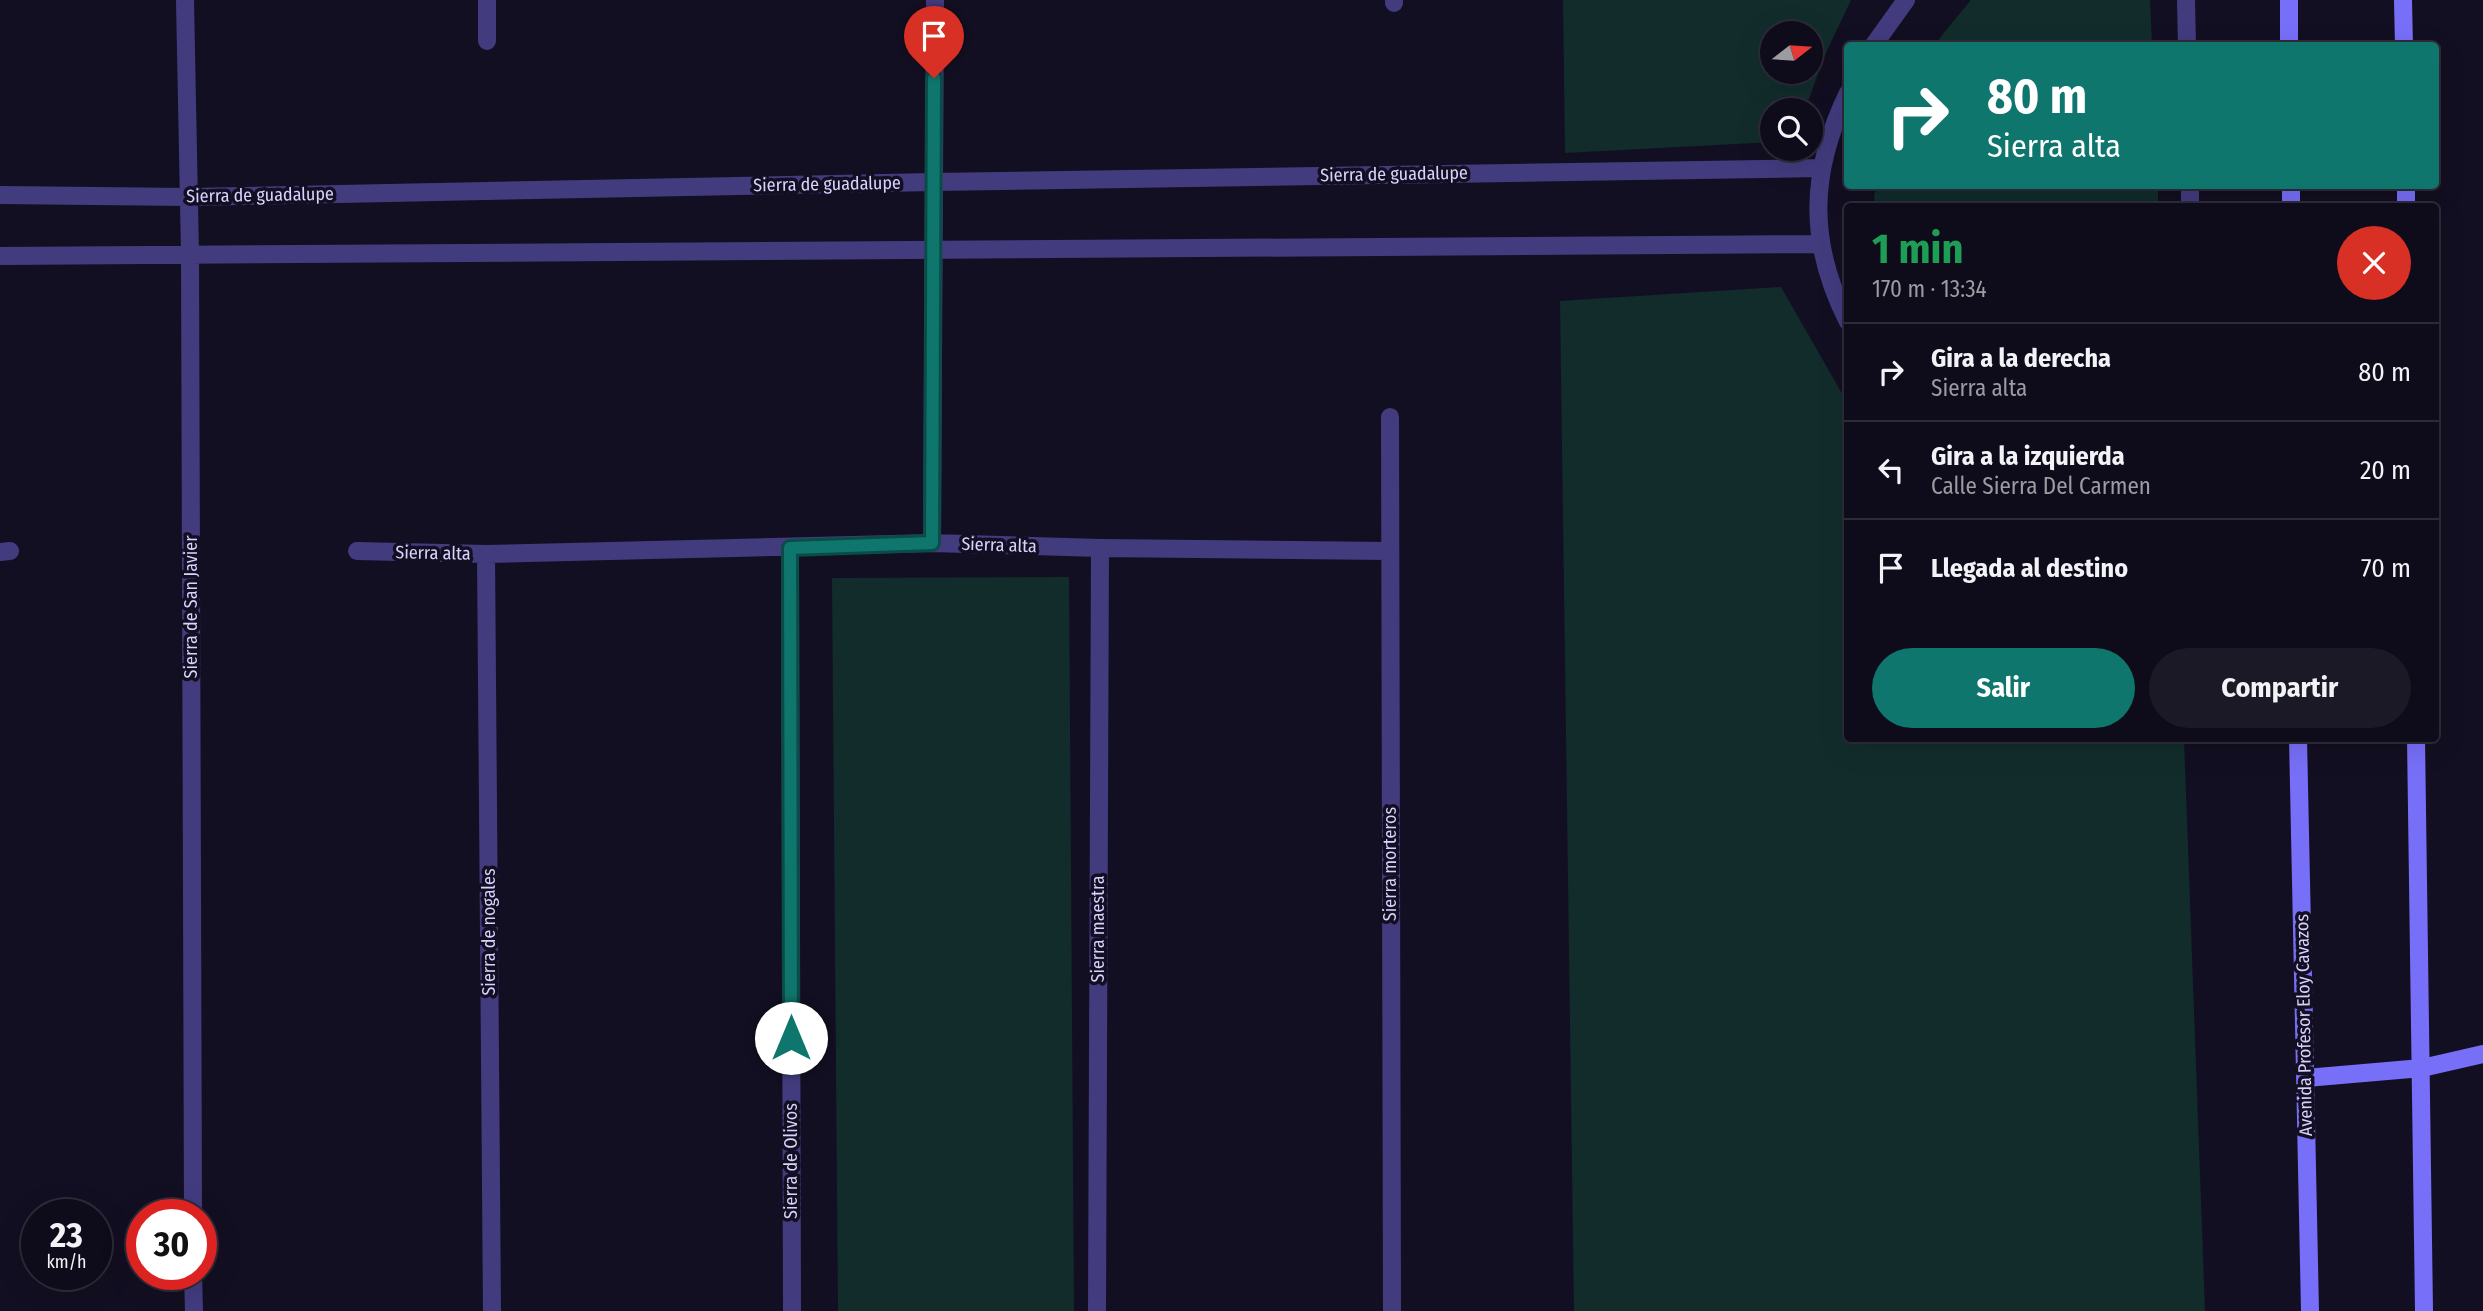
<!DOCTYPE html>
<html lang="es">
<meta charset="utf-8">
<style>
:root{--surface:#0e0b1a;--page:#1c1927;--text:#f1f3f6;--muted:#9b9ba2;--line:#2e2b39;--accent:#0f766e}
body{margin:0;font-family:"Fira Sans Condensed",sans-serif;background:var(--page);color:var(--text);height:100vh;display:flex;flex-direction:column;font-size:26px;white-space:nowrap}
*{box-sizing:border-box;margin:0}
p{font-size:23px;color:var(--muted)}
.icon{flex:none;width:38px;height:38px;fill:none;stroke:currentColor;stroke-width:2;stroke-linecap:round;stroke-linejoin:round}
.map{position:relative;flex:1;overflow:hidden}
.side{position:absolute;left:1844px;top:203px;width:595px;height:539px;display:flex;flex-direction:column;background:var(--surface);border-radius:7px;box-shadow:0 7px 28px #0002,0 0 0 2px var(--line)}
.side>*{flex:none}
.guide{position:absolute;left:1844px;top:42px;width:595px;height:147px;border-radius:7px;box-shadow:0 7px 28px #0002,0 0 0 2px var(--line);background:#0f766e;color:#fff;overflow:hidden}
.needle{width:46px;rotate:73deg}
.controls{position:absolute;left:1760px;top:21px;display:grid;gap:14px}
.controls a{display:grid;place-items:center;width:63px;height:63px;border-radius:50%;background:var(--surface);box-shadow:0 7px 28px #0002,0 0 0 2px var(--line);font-size:35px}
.speed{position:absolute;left:21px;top:1199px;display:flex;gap:14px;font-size:35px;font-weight:700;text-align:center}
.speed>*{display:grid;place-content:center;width:91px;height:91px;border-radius:50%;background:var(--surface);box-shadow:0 7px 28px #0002,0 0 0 2px var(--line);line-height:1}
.speed small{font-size:18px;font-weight:400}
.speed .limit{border:10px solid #d22;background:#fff;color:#111}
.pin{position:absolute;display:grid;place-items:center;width:60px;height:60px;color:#fff;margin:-72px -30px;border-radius:50% 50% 50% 0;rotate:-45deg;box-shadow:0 0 7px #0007}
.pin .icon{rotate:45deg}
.me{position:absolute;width:77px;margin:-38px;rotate:0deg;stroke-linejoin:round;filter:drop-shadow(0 0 5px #0008)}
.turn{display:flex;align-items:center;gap:24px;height:147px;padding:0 28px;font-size:32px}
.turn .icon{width:91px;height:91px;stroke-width:2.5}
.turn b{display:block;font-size:49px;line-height:60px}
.round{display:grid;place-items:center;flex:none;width:74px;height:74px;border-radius:37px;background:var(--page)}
.overview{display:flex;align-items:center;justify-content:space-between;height:119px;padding:0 28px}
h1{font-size:42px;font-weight:700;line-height:52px;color:#1e9e55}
.button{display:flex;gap:14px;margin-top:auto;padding:14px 28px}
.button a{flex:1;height:80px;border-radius:42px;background:var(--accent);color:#fff;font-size:28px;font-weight:700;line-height:80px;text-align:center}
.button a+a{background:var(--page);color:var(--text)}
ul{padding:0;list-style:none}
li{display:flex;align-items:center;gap:21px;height:98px;padding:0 28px;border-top:2px solid var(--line)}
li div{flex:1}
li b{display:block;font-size:26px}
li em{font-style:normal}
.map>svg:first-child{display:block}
.green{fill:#122c2c;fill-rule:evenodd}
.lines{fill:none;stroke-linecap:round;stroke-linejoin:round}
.street{stroke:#423c7f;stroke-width:18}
.secondary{stroke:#786ff8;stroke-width:18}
.route-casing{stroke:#0a4d48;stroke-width:18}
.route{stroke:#0f766e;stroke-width:12}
.labels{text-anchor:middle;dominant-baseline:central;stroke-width:7;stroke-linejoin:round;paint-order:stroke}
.street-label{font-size:18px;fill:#d9d2fd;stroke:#130f22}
</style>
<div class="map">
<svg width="2483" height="1311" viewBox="0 0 2483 1311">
<rect width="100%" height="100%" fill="#130f22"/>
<!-- green -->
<path class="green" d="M 1563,0 L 1851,0 L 1824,57 L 1805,110 L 1773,110 L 1773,142 L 1565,153 ZM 1773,33 L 1811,33 L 1811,72 L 1773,72 Z
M 1971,0 L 2150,0 L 2152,45 L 1936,45 L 1942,35 Z
M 1877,186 L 2158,186 L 2158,206 L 1875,206 L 1874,195 Z
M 1781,287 L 1848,404 L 1848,738 L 2184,739 L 2205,1311 L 1574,1311 L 1560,301 Z
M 1069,577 L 1074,1311 L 838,1311 L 832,578 Z"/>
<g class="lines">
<!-- street -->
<path class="street" d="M 185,0 L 190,254 L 193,1214
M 487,0 L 487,41
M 1394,0 L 1394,3
M 2186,0 L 2187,46
M 1873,46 L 1906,0
M 1848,93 C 1809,173 1808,243 1848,322
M 2190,186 L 2190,206
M 0,195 L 189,197 L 933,182 L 1821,168
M 0,256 L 1820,244
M 1390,417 L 1392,1311
M 932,543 L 935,0
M 790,548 L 792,1311
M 357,551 L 486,554 L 932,543 L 1100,548 L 1390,551
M 0,552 L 10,551
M 486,554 L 492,1311
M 193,1274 L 194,1311
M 1097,1311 L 1100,548"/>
<!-- secondary -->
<path class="secondary" d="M 2289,0 L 2289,46
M 2403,0 L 2404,46
M 2291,186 L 2291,206
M 2406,186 L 2406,206
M 2298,738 L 2310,1311
M 2416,738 L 2424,1311
M 2306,1078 L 2422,1068 L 2483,1054"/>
</g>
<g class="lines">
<defs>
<path id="route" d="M 791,1038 L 790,548 L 932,543 L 934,78"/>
</defs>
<!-- route casing -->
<use href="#route" class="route-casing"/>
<!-- route -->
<use href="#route" class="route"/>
</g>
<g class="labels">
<!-- street labels -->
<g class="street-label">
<text transform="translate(1394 174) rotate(-1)">Sierra de guadalupe</text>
<text transform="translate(827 184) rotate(-1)">Sierra de guadalupe</text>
<text transform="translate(260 195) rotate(-1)">Sierra de guadalupe</text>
<text transform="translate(999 545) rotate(2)">Sierra alta</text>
<text transform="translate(433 553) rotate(1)">Sierra alta</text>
<text transform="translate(191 607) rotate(-90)">Sierra de San Javier</text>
<text transform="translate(1390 864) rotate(-90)">Sierra morteros</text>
<text transform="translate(1098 929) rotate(-90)">Sierra maestra</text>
<text transform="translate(489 932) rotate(-90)">Sierra de nogales</text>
<text transform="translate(2304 1025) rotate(-91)">Avenida Profesor Eloy Cavazos</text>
<text transform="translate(791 1161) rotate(-90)">Sierra de Olivos</text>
</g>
</g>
</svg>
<div class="controls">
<a><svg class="needle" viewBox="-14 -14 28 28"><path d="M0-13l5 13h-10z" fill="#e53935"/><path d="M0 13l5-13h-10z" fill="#9b9ba2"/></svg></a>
<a><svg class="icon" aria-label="search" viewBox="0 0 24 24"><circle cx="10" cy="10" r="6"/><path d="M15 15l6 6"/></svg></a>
</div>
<div class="speed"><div>23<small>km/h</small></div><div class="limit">30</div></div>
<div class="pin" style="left:934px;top:78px;background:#d93025"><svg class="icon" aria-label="arrive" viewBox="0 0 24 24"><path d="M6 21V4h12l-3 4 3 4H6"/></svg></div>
<svg class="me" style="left:791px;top:1038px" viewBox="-20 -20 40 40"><circle r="19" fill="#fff"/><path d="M0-13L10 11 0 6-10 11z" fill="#0f766e"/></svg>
<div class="guide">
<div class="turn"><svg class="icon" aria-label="right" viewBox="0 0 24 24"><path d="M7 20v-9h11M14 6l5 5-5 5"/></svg><div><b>80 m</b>Sierra alta</div></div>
</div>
<section class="side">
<div class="overview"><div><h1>1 min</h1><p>170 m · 13:34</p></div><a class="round" style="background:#d93025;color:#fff"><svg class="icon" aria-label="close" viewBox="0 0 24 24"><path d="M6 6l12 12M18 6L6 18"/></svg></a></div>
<ul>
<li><svg class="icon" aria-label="right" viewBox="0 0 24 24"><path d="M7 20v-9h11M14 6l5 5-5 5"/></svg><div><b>Gira a la derecha</b><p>Sierra alta</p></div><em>80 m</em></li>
<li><svg class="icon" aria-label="left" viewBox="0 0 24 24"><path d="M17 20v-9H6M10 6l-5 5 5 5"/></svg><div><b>Gira a la izquierda</b><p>Calle Sierra Del Carmen</p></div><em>20 m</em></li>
<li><svg class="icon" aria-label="arrive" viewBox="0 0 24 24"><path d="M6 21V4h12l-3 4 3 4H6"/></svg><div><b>Llegada al destino</b></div><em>70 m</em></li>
</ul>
<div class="button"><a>Salir</a><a>Compartir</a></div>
</section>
</div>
